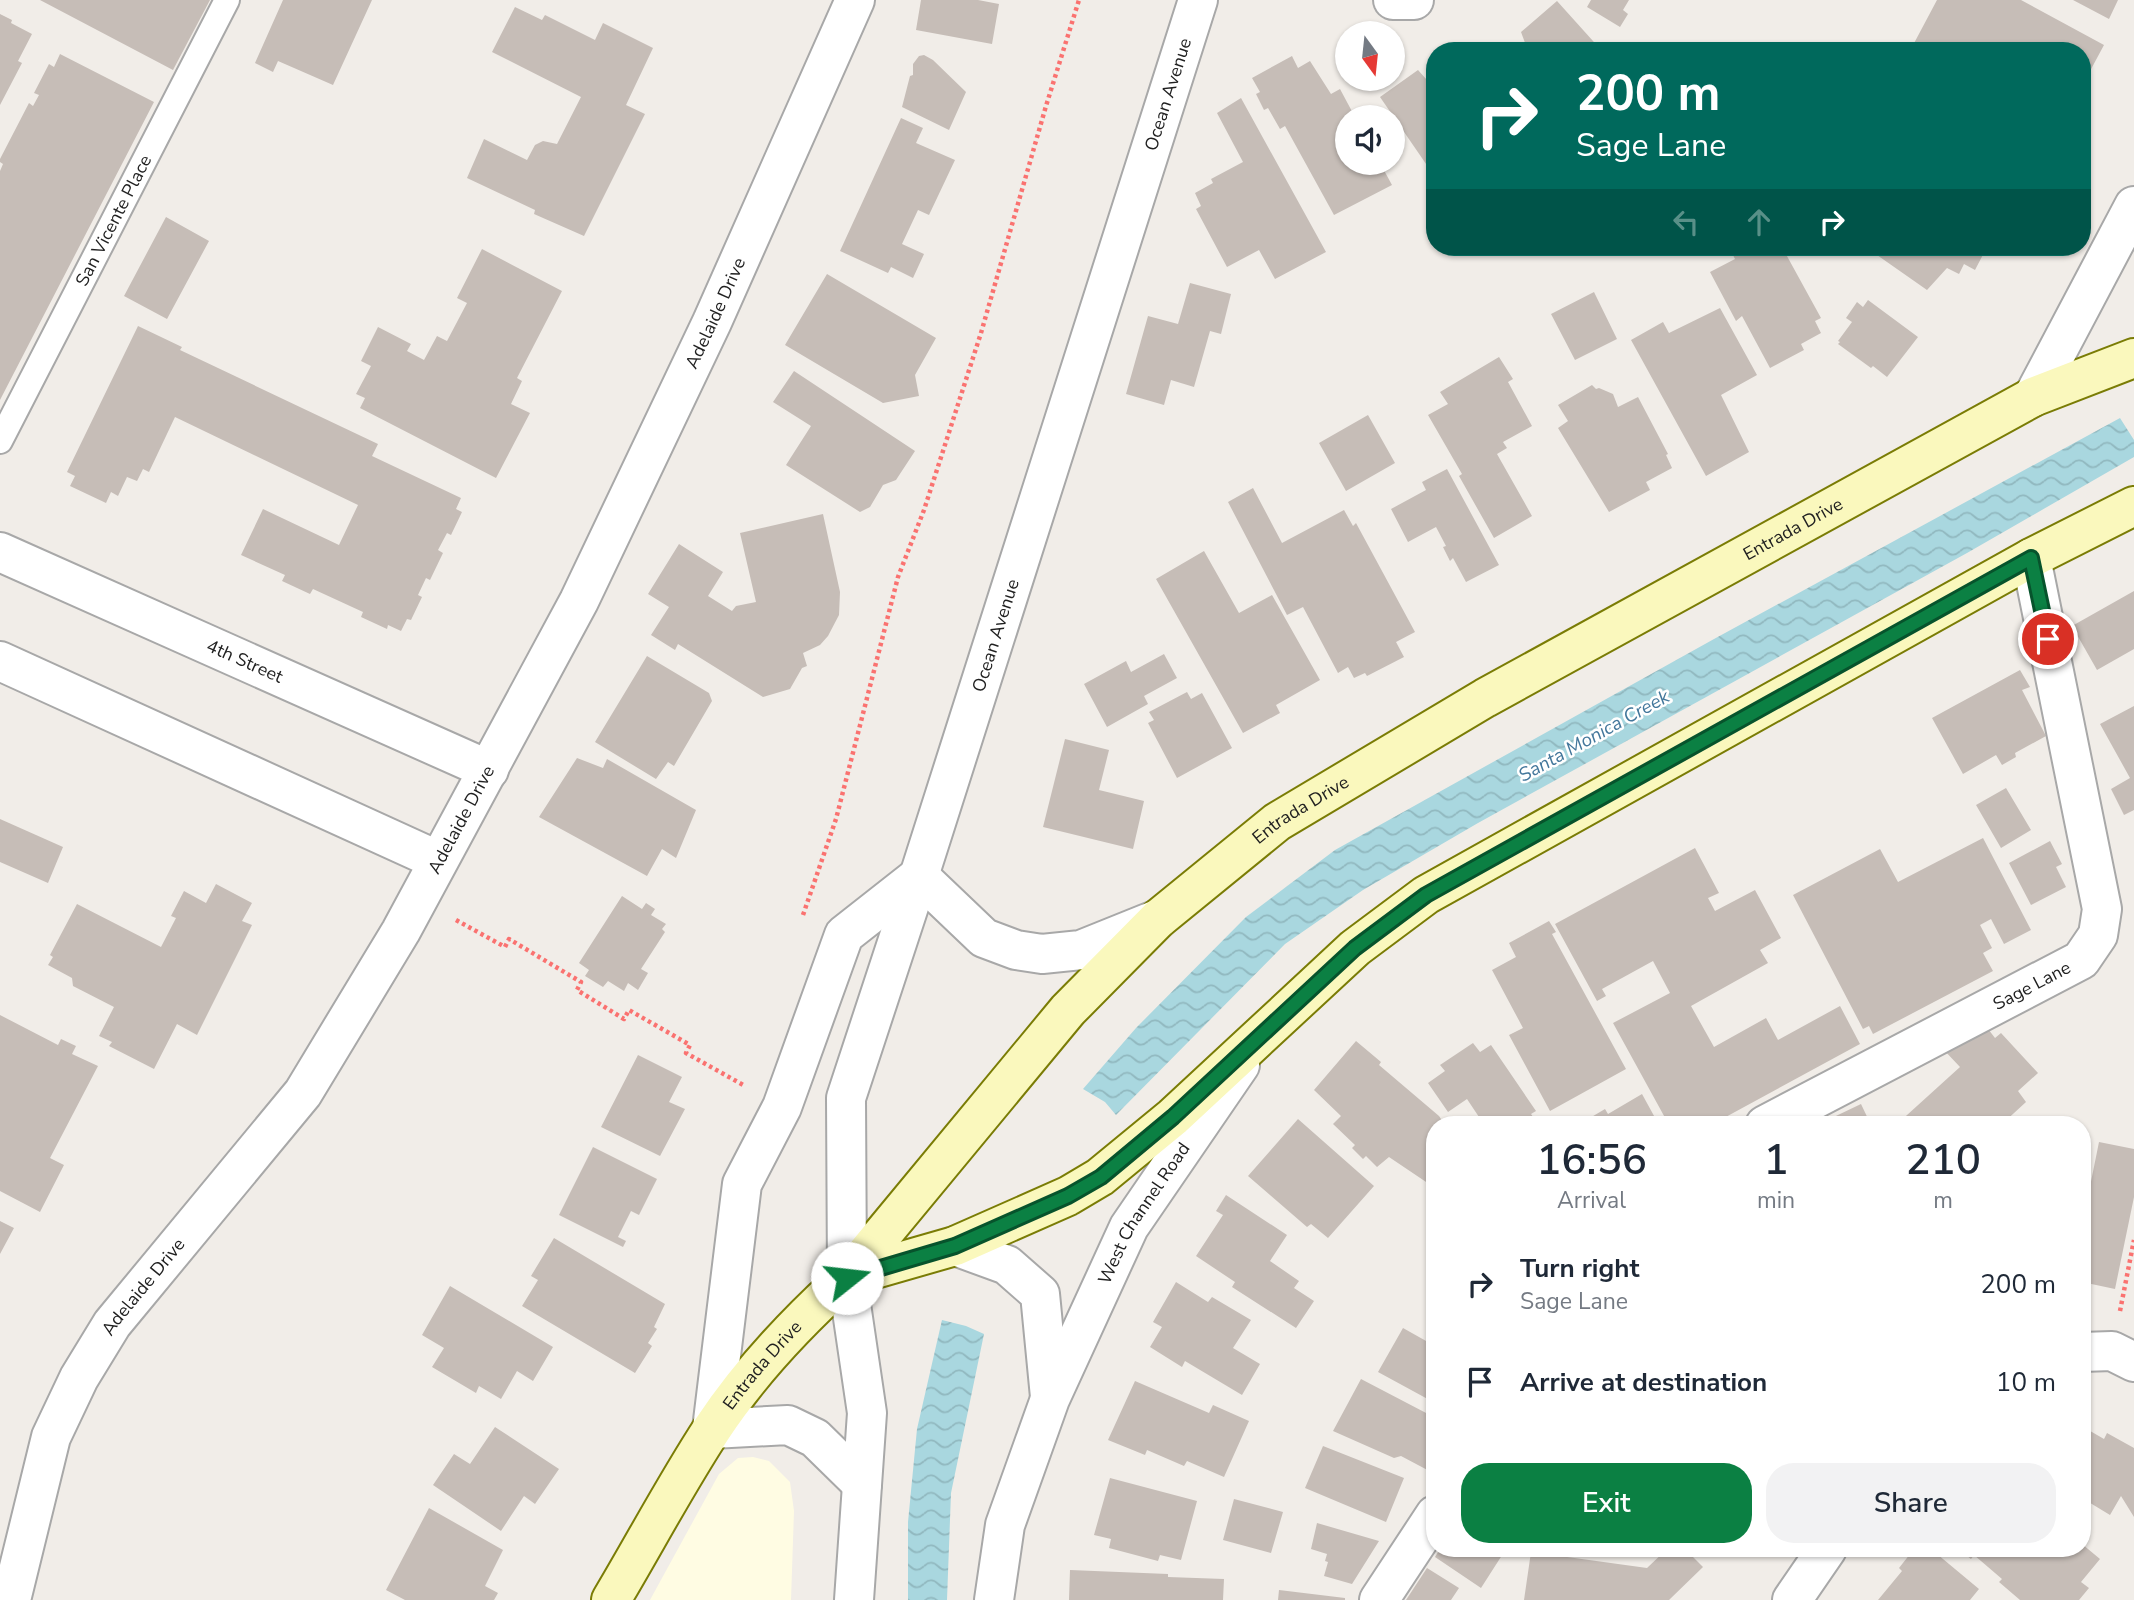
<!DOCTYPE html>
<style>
:root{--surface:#fff;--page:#f2f2f3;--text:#1f2937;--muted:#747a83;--accent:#0b8043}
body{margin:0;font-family:"Nunito Sans",sans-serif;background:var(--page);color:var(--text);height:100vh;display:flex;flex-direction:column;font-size:26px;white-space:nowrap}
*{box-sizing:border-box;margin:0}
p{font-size:23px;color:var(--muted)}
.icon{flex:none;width:38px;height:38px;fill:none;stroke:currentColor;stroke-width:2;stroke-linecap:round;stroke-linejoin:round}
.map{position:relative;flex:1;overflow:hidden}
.panel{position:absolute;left:1426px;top:1116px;width:665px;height:441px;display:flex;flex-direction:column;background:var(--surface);border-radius:28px;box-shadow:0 2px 5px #0004}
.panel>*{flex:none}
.guide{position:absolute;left:1426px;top:42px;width:665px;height:214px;border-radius:28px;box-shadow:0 2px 5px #0004;background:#00695c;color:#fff;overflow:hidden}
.needle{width:46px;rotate:165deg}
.buttons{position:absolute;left:1335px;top:21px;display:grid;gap:14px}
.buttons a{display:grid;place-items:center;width:70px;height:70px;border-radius:50%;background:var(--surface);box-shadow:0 2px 5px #0004;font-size:35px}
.pin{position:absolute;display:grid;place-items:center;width:60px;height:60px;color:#fff;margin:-30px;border:4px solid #fff;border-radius:50%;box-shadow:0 2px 7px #0007}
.me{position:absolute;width:77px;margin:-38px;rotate:74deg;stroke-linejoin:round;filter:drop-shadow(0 0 5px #0008)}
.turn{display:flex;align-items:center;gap:24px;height:147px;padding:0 35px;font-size:32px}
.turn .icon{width:91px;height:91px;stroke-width:2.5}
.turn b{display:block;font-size:49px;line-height:60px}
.lanes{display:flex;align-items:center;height:66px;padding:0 35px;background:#0003;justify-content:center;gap:35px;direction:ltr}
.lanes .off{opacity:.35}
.eta{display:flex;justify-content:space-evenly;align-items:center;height:119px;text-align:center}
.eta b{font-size:42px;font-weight:600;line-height:49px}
.primary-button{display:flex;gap:14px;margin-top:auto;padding:14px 35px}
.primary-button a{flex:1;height:80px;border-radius:28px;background:var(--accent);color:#fff;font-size:28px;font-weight:600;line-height:80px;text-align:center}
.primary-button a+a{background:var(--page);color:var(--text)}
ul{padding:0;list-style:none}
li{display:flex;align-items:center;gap:21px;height:98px;padding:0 35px}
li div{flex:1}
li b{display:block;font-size:26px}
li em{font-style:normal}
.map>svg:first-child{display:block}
.education{fill:#fffce3}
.water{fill:url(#water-waves)}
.building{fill:#c6bdb7}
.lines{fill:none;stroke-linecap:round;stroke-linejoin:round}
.lane-casing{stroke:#a8a8a8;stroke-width:28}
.street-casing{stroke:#a8a8a8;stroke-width:42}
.secondary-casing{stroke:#7a7c05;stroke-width:42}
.path{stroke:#fa7270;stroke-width:4.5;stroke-dasharray:3.5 3.5;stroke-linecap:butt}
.lane{stroke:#fff;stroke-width:24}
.street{stroke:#fff;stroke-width:38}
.secondary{stroke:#faf8bd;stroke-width:38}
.route-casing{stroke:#07532c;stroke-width:18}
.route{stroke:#0b8043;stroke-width:12}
.labels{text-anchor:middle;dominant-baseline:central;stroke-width:5;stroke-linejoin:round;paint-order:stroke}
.street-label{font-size:18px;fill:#212121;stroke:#fff}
.water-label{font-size:19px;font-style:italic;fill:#43779b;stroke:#fff}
</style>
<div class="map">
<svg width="2134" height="1600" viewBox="0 0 2134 1600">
<defs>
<pattern id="water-waves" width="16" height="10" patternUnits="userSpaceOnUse" patternTransform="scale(1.75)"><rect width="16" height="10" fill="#a9d7df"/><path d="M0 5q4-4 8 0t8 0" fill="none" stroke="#91b8bf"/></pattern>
</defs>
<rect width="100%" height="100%" fill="#f1ede8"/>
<!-- education -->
<path class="education" d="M 753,1457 L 769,1461 L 790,1482 L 794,1511 L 791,1600 L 650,1600 L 719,1474 L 738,1458 Z"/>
<!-- water -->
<path class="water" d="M 2120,418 L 2134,440 L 2134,457 L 1967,553 L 1478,823 L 1363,890 L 1285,944 L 1116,1115 L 1105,1102 L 1083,1089 L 1136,1028 L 1246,917 L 1335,850 L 1714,639 Z
M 942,1320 L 966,1326 L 984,1334 L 951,1493 L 947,1600 L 908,1600 L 908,1522 L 917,1429 Z"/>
<!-- building -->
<path class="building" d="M 40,0 L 210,0 L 173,70 Z
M 283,0 L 372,0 L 333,85 L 278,61 L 273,72 L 255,63 Z
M 921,0 L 978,0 L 999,4 L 992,44 L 916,30 Z
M 1591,0 L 1629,0 L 1623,10 L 1628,14 L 1620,27 L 1587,7 Z
M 1937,0 L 2021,0 L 2104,45 L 2082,86 L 2082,51 L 1920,51 L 1912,47 Z
M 2073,0 L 2118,0 L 2109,19 Z
M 1557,1 L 1602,51 L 1528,51 L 1521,32 Z
M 515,7 L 542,20 L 545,15 L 595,40 L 603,23 L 653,48 L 626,105 L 645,114 L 584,236 L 534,214 L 535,210 L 467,178 L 484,139 L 527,160 L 535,145 L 543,141 L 557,144 L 581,97 L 492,52 Z
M 0,14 L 12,20 L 11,23 L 32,34 L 18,61 L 22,63 L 0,105 Z
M 60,54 L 154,102 L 0,400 L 0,171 L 3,164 L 0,162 L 0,159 L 29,103 L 33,106 L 39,95 L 34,93 L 49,64 L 54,67 Z
M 924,55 L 933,60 L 966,92 L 949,130 L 902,107 L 910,76 L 913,75 L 913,64 L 919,56 Z
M 1292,56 L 1298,68 L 1310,61 L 1331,94 L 1340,89 L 1355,117 L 1348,117 L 1348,163 L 1380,163 L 1392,185 L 1334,215 L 1285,126 L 1280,129 L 1268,108 L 1264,110 L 1256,94 L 1260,92 L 1252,78 Z
M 1418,70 L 1435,89 L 1435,177 L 1380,97 Z
M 1241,98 L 1326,252 L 1275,279 L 1259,250 L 1227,267 L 1196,209 L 1201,206 L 1195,193 L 1213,183 L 1211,179 L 1243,162 L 1217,113 Z
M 901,118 L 923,128 L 916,143 L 955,160 L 929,215 L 918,210 L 902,244 L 924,254 L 913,278 L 891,267 L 888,273 L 840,251 Z
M 166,217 L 209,241 L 167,319 L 124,296 Z
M 1729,247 L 1782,247 L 1821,318 L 1815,321 L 1821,333 L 1801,344 L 1804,350 L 1770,368 L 1742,316 L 1736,321 L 1710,272 L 1735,259 Z
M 1868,247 L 1987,247 L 1975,270 L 1964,264 L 1959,274 L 1947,268 L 1927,290 L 1867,248 Z
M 482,249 L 562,291 L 517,378 L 522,381 L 511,404 L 530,413 L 496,478 L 360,408 L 365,398 L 356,394 L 371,366 L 361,361 L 378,327 L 411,344 L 407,351 L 424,360 L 437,336 L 447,341 L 467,303 L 457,298 Z
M 827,274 L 936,338 L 915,375 L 919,396 L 883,403 L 785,345 Z
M 1190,283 L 1231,294 L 1221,334 L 1210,331 L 1194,387 L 1171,380 L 1164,405 L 1126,394 L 1148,316 L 1178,324 Z
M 1594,292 L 1617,339 L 1575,360 L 1551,314 Z
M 1868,300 L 1918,337 L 1887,377 L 1873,366 L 1871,368 L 1838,344 L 1840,342 L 1838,341 L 1852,322 L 1846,318 L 1857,302 L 1863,307 Z
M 1720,308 L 1757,375 L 1721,395 L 1749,452 L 1706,476 L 1631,340 L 1663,322 L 1669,333 Z
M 138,326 L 182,347 L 180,350 L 378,444 L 372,456 L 461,498 L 456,509 L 462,512 L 451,535 L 447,533 L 438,550 L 443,553 L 430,580 L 426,578 L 418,595 L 422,597 L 411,620 L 407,619 L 401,631 L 388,625 L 387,629 L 361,617 L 363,612 L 313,589 L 310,594 L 282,581 L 285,575 L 241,555 L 263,509 L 339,545 L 358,505 L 175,417 L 149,472 L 143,469 L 137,481 L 127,477 L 118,496 L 111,492 L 106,503 L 70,486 L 75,476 L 67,472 Z
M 1499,357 L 1513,379 L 1508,382 L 1532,426 L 1503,442 L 1507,448 L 1497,454 L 1532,516 L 1494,538 L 1459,476 L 1462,474 L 1428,415 L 1448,404 L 1440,392 Z
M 794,371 L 915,451 L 896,480 L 883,485 L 870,507 L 860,512 L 786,465 L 811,426 L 773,402 Z
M 1592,385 L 1596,389 L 1599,388 L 1613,394 L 1618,407 L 1638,397 L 1668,454 L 1666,455 L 1672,468 L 1646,482 L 1650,490 L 1609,512 L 1558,428 L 1568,421 L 1558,405 Z
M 1368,415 L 1395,463 L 1346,491 L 1319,443 Z
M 1447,469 L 1499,565 L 1466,582 L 1453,558 L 1450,561 L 1443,547 L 1446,546 L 1436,527 L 1408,542 L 1391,509 L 1426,490 L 1422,482 Z
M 1253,488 L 1282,543 L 1344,510 L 1353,526 L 1356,523 L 1415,632 L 1396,642 L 1404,657 L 1367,676 L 1365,673 L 1354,678 L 1348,667 L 1338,673 L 1303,607 L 1287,615 L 1228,502 Z
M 823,514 L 840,592 L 839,615 L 828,636 L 820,645 L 803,653 L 807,666 L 802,668 L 790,689 L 763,697 L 678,644 L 675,650 L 651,635 L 669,607 L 648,594 L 679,544 L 723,572 L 708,596 L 732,611 L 736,606 L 756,602 L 740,533 Z
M 1204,551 L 1239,613 L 1272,595 L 1320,680 L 1276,705 L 1280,713 L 1243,733 L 1156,579 Z
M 2134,591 L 2134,649 L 2097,670 L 2072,626 Z
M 1164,654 L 1177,678 L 1144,696 L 1148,704 L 1107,727 L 1084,684 L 1126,661 L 1131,672 Z
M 647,656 L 709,693 L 712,701 L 674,766 L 668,762 L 656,779 L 595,742 Z
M 2020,670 L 2030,687 L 2022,690 L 2046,736 L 2015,753 L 2016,757 L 2002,765 L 1996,755 L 1963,774 L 1932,718 Z
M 1187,692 L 1191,699 L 1202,693 L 1232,748 L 1177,778 L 1148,723 L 1154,720 L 1149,712 Z
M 2134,706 L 2134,810 L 2124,815 L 2111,789 L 2130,778 L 2100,724 Z
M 1065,739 L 1109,750 L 1099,790 L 1144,801 L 1133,849 L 1043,827 Z
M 577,758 L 603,768 L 607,759 L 696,810 L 676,858 L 662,849 L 647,876 L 539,817 Z
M 2006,788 L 2031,830 L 2001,848 L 1976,805 Z
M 0,819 L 63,847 L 48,883 L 0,862 Z
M 1983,838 L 2031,930 L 2004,944 L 1991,919 L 1980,925 L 1992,948 L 1983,953 L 1993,971 L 1873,1034 L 1869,1026 L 1863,1029 L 1793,895 L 1880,849 L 1898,882 Z
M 2050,841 L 2062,864 L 2056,867 L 2066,887 L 2031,905 L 2009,863 Z
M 1695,848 L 1719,893 L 1708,898 L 1715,911 L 1755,890 L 1781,938 L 1760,950 L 1768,963 L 1691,1006 L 1714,1047 L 1766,1018 L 1778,1040 L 1840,1006 L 1860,1044 L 1711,1125 L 1669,1125 L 1613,1023 L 1670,993 L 1653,961 L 1602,989 L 1606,996 L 1597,1001 L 1555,924 Z
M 216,884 L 252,903 L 242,921 L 252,925 L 197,1035 L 177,1024 L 154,1069 L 109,1046 L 112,1042 L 99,1036 L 114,1007 L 73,986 L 72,978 L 48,965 L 53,957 L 50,955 L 77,904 L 161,947 L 176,918 L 171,916 L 184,891 L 206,903 Z
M 622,896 L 642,909 L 646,903 L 655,909 L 651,915 L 666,924 L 662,929 L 665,932 L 641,969 L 648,973 L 638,990 L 628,983 L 624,991 L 608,981 L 603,987 L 585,976 L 589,970 L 579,963 Z
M 1549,921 L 1556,932 L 1552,934 L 1626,1069 L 1550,1111 L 1509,1035 L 1523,1028 L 1492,970 L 1516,957 L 1509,943 Z
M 0,1015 L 58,1045 L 61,1039 L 76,1046 L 72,1054 L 98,1066 L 50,1158 L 64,1165 L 40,1212 L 0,1191 Z
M 1985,1025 L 1995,1038 L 2001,1033 L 2038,1073 L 2018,1091 L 2026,1102 L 2001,1125 L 1896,1125 L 1960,1067 L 1943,1049 Z
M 1356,1041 L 1381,1062 L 1379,1065 L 1439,1116 L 1445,1125 L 1435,1125 L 1435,1188 L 1389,1157 L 1377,1167 L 1366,1156 L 1363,1159 L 1352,1148 L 1355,1145 L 1333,1124 L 1341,1116 L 1314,1090 Z
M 1473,1043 L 1480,1052 L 1491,1045 L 1536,1111 L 1531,1114 L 1539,1125 L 1480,1125 L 1481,1120 L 1467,1099 L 1448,1112 L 1428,1083 L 1445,1071 L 1440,1065 Z
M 638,1055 L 682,1077 L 669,1102 L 685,1109 L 660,1156 L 601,1127 Z
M 1642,1094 L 1659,1125 L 1578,1125 L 1605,1109 L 1608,1114 Z
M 1861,1104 L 1871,1125 L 1817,1125 Z
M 1298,1119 L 1374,1186 L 1328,1238 L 1311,1224 L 1307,1227 L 1248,1176 Z
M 2099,1142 L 2134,1149 L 2134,1197 L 2115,1289 L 2082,1282 L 2082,1226 Z
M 593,1147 L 657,1179 L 639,1215 L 631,1211 L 618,1237 L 626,1241 L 623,1247 L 559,1215 Z
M 1226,1195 L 1287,1235 L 1270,1261 L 1299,1281 L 1294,1288 L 1314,1301 L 1296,1328 L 1232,1287 L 1235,1282 L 1196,1256 L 1223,1215 L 1216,1211 Z
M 0,1221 L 14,1228 L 0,1254 Z
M 554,1238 L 665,1304 L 654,1327 L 657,1329 L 648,1343 L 652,1346 L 635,1373 L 522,1306 L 538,1280 L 531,1276 Z
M 1176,1282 L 1208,1302 L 1212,1297 L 1251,1320 L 1233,1348 L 1260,1364 L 1242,1395 L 1185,1361 L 1182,1367 L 1150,1347 L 1162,1327 L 1153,1322 Z
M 450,1286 L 553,1347 L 533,1381 L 517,1371 L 501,1399 L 479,1386 L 476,1393 L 432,1367 L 444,1348 L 422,1335 Z
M 1403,1328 L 1435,1346 L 1435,1403 L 1378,1372 Z
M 1361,1379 L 1428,1414 L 1428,1412 L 1435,1416 L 1435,1474 L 1401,1456 L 1394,1458 L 1333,1431 Z
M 1135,1381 L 1209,1413 L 1213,1405 L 1249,1421 L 1224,1477 L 1187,1461 L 1184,1466 L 1147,1450 L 1145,1455 L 1108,1440 Z
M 2082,1421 L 2087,1424 L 2085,1428 L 2104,1439 L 2107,1433 L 2134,1448 L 2134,1517 L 2121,1496 L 2110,1515 L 2082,1498 Z
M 495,1427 L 559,1469 L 535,1504 L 524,1496 L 501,1531 L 433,1485 L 454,1454 L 470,1464 Z
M 1323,1446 L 1404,1478 L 1386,1522 L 1305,1488 Z
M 1110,1478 L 1197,1501 L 1181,1560 L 1160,1555 L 1158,1561 L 1109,1548 L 1111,1539 L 1094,1535 Z
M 1234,1499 L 1283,1512 L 1271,1553 L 1223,1540 Z
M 429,1508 L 503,1550 L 485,1586 L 498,1593 L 494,1600 L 405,1600 L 386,1590 Z
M 1317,1523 L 1379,1541 L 1352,1584 L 1324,1576 L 1328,1562 L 1325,1561 L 1327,1554 L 1311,1549 Z
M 2082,1544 L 2100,1559 L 2081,1582 L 2089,1588 L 2079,1600 L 2020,1600 L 1999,1582 L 2002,1579 L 1974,1555 L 1971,1559 L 1958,1549 L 2082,1549 Z
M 1440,1549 L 1506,1549 L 1481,1588 L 1435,1557 Z
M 1667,1549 L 1685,1549 L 1703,1567 L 1669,1600 L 1524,1600 L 1531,1552 L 1647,1568 Z
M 1914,1549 L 1921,1553 L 1925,1549 L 1931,1549 L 1979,1589 L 1970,1600 L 1878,1600 L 1902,1571 L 1899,1568 Z
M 1427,1568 L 1459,1588 L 1451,1600 L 1406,1600 Z
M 1070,1570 L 1168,1574 L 1168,1577 L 1224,1579 L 1223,1600 L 1069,1600 Z
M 1279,1590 L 1345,1598 L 1345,1600 L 1278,1600 Z"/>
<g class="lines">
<defs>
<g id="lane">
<path id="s1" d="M 0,441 L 227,0"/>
</g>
<g id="street">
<path d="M 1393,0 L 1414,0"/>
<path d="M 2033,397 L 2134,206"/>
<path id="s2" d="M 0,552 L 489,770"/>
<path d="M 0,661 L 437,860"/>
<path id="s3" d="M 1765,1125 L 2081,960 L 2098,935 L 2102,909 L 2031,558"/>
<path d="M 955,1246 L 1007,1265 L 1040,1294 L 1050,1397"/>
<path d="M 2082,1352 L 2112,1351 L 2134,1362"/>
<path d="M 862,1484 L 815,1438 L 788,1425 L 712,1429 L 742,1184 L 782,1107 L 844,935 L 919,876 L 984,938 L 1016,950 L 1042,954 L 1081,950 L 1158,919"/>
<path id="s4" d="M 11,1600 L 51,1437 L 79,1378 L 112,1324 L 303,1093 L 401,931 L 579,601 L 712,322 L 855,0"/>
<path id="s5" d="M 854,1600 L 867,1413 L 847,1277 L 846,1098 L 919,876 L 1198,0"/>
<path id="s6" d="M 994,1600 L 1005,1525 L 1050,1399 L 1129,1227 L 1240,1065"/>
<path d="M 1379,1600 L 1435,1515"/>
<path d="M 1792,1600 L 1827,1549"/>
</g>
<g id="secondary">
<path d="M 847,1277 L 955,1246 L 1068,1196 L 1100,1177 L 1173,1117 L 1355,948 L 1426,895 L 2031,558 L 2134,506"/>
<path id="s7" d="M 611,1600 C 645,1543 676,1484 712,1429 C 749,1373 797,1322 847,1277 L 1068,1010 L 1158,919 L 1277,822 L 1485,698 L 2033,397 L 2134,358"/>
</g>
</defs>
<!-- lane casing -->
<use href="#lane" class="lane-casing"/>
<!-- street casing -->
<use href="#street" class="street-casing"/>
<!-- secondary casing -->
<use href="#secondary" class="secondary-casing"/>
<!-- path -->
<path class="path" d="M 803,915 L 836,819 L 898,577 L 924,510 L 981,333 L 1046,106 L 1079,0
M 456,920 L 505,947 L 509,939 L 581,982 L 577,990 L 624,1019 L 629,1010 L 690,1045 L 686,1053 L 745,1086
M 2120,1311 L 2134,1240"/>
<!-- lane -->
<use href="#lane" class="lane"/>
<!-- street -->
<use href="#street" class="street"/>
<!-- secondary -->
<use href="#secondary" class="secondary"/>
</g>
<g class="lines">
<defs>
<path id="route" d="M 847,1278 L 955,1246 L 1068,1196 L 1101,1177 L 1173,1117 L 1355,948 L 1426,895 L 2031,558 L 2048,639"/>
</defs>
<!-- route casing -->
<use href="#route" class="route-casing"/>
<!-- route -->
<use href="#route" class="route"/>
</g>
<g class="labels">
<!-- street labels -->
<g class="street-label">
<text stroke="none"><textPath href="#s5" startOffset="1558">Ocean Avenue</textPath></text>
<text stroke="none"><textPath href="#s1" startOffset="248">San Vicente Place</textPath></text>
<text stroke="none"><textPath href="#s4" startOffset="1479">Adelaide Drive</textPath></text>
<text stroke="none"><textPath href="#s7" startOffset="1624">Entrada Drive</textPath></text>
<text stroke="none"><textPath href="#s5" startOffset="990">Ocean Avenue</textPath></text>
<text stroke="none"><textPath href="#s2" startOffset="268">4th Street</textPath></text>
<text stroke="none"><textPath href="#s7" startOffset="1057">Entrada Drive</textPath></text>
<text stroke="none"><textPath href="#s4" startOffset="912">Adelaide Drive</textPath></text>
<text stroke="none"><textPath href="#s3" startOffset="301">Sage Lane</textPath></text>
<text stroke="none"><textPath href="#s6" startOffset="418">West Channel Road</textPath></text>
<text stroke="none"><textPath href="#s4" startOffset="345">Adelaide Drive</textPath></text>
<text stroke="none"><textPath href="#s7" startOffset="280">Entrada Drive</textPath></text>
</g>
<!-- water labels -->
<g class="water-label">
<text transform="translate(1594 736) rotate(-29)">Santa Monica Creek</text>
</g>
</g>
</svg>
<div class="buttons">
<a><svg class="needle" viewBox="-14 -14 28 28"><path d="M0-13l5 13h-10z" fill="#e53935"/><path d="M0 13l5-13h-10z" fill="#747a83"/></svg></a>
<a><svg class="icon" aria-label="sound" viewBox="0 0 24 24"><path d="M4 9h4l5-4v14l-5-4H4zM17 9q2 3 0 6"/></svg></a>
</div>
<div class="pin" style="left:2048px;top:639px;background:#d93025"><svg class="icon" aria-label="arrive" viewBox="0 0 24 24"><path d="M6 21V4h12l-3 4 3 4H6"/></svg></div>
<svg class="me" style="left:847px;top:1278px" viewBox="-20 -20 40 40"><circle r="19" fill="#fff"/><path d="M0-13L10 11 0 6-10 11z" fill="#0b8043"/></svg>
<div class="guide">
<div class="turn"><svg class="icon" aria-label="right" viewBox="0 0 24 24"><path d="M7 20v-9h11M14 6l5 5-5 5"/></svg><div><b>200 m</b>Sage Lane</div></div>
<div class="lanes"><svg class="icon off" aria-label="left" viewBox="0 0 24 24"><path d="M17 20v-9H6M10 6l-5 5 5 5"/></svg><svg class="icon off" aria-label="ahead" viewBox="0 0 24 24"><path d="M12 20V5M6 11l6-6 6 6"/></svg><svg class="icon" aria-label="right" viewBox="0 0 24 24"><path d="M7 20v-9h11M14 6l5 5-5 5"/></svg></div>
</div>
<section class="panel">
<div class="eta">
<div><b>16:56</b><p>Arrival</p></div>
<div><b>1</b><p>min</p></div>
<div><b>210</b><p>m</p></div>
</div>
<ul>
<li><svg class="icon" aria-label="right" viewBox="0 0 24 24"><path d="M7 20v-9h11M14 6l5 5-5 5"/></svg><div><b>Turn right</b><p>Sage Lane</p></div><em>200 m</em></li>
<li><svg class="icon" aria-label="arrive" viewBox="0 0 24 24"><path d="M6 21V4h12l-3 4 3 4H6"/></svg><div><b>Arrive at destination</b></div><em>10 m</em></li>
</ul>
<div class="primary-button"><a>Exit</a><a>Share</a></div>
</section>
</div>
